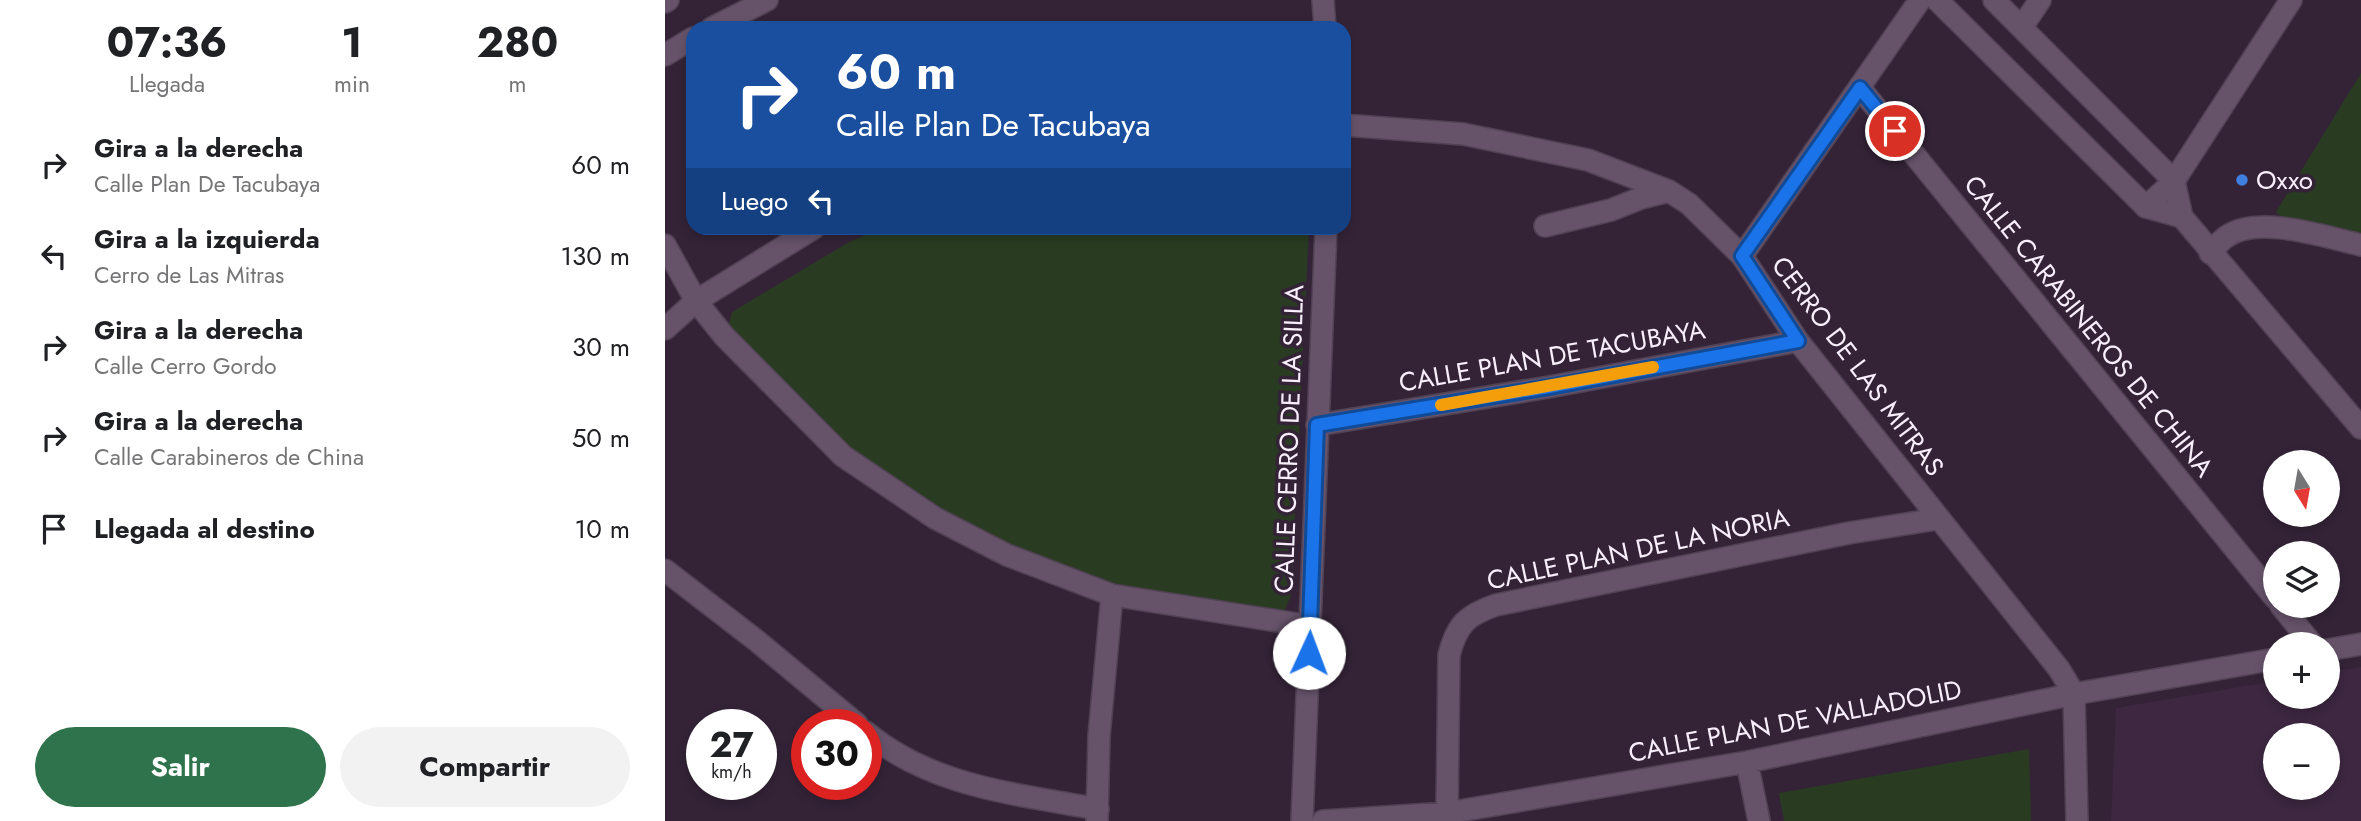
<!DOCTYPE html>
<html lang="es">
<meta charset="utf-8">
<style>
:root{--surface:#fff;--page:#f2f2f2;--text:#202124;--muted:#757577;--accent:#2f734c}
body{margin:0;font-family:Jost,sans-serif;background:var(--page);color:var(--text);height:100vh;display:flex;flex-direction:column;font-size:26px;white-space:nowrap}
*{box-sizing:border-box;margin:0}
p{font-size:23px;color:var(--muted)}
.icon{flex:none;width:38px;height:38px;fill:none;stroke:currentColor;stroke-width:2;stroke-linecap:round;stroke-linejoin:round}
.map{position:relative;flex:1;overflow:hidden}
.drawer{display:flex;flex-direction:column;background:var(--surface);width:665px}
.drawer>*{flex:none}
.guide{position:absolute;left:21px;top:21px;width:665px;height:214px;border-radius:21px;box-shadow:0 4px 10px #0003;background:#1a4fa0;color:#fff;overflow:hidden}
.needle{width:46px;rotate:169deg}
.fabs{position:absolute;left:1598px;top:450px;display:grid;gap:14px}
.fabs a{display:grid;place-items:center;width:77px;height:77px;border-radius:50%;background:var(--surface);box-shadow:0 4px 10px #0003;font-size:35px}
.speed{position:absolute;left:21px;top:709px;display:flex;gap:14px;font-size:35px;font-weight:700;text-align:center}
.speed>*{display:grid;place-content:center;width:91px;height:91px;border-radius:50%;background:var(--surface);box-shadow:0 4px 10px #0003;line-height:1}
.speed small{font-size:18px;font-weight:400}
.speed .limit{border:10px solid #d22;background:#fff;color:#111}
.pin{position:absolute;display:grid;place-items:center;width:60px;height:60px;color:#fff;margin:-30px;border:4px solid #fff;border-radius:50%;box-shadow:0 2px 7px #0007}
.me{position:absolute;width:77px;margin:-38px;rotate:2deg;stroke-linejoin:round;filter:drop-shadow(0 0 5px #0008)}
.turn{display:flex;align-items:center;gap:24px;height:147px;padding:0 35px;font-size:32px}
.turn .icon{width:91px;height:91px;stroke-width:2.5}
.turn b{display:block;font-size:49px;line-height:60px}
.then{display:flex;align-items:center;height:66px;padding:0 35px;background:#0003;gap:14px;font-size:26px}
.eta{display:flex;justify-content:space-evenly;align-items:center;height:119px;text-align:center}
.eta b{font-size:42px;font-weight:700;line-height:49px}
.action{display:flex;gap:14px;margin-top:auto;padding:14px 35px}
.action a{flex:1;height:80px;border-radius:42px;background:var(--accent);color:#fff;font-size:28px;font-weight:700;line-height:80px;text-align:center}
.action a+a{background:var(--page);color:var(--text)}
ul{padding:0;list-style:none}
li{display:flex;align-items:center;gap:21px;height:91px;padding:0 35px}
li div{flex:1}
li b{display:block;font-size:26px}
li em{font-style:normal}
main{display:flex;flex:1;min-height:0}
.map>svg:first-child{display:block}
.built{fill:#3d2741;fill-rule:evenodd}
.green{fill:#293c22}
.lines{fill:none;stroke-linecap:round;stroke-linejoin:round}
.minor-casing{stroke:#504153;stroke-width:24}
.tertiary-casing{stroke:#504153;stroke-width:24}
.minor{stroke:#66536a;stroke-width:21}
.tertiary{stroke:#66536a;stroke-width:21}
.route-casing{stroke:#114b97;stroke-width:18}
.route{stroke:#1a73e8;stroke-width:12}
.slow{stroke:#f59e0b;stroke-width:12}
.shop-dot{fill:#3f7fe0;stroke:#342337;stroke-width:2.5}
.labels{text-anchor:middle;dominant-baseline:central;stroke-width:7;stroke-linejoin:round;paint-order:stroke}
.poi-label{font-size:26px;fill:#f9eefb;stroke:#342337;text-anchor:start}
.street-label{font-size:26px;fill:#f9eefb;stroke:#342337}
</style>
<main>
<section class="drawer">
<div class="eta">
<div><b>07:36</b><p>Llegada</p></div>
<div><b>1</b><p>min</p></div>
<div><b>280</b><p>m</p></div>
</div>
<ul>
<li><svg class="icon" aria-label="right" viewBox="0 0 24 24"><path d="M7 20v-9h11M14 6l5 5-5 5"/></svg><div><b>Gira a la derecha</b><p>Calle Plan De Tacubaya</p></div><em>60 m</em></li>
<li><svg class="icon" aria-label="left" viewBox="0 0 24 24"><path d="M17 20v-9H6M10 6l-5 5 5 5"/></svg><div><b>Gira a la izquierda</b><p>Cerro de Las Mitras</p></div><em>130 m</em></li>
<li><svg class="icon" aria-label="right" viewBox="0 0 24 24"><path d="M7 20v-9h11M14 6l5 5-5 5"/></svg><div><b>Gira a la derecha</b><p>Calle Cerro Gordo</p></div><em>30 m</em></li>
<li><svg class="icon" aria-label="right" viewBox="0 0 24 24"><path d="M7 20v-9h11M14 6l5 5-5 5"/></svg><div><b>Gira a la derecha</b><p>Calle Carabineros de China</p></div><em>50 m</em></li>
<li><svg class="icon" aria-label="arrive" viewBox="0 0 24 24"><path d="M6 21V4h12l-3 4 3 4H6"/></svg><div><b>Llegada al destino</b></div><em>10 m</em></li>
</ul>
<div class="action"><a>Salir</a><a>Compartir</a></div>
</section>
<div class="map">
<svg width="1696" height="821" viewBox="0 0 1696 821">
<rect width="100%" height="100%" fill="#342337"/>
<!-- built -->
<path class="built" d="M 1696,667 L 1696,821 L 1446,821 L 1451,708 L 1610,681 L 1610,696 L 1662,696 L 1663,672 ZM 1610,735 L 1662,735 L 1662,788 L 1610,788 Z"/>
<!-- green -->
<path class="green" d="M 1696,73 L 1696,252 L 1636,235 L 1611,212 Z
M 217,228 L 644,228 L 626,596 L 618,613 L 444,587 L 311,533 L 171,444 L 69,339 L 64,325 L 67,312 L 184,242 Z
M 1364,749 L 1366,821 L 1119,821 L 1114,793 Z"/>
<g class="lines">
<defs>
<path id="minor" d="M 658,0 L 660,28
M 1357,27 L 1375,0
M 1195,88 L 1610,598
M 679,125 L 798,134 L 923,160 L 1004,191 L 1024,204 L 1077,256 L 1133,341 L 1394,669 L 1409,694 L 1412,821
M 1481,207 L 1509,181 L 1626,0
M 880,226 L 946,210 L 976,198 L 1004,191
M 0,245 L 31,301 L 59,336 L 178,456 L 270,518 L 342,555 L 447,595 L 645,626
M 1545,253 C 1550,248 1555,241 1561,237 C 1592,214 1661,237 1696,245
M 1077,256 L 1255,0
M 0,329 L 31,301 L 149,228
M 652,425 L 884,387 L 1133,341
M 0,570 L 92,641 L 192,724
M 1616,606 L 1647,644
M 1662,650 L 1696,644
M 201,732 C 267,787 352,794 433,809
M 1082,762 L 1094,821
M 782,813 L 784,655 C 792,624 802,615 831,605 L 1184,533 L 1272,519
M 432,821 L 434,736 L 447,595
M 637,821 L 661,228
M 658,821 L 782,813 L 1082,762 L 1409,694 L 1610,659"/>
<path id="tertiary" d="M 1272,0 L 1481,207 L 1517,217
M 1329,0 L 1509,181 L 1517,217 L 1696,428
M 0,2 L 3,0
M 47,28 L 102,0
M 0,55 L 28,38"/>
</defs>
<!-- minor casing -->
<use href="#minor" class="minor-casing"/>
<!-- tertiary casing -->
<use href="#tertiary" class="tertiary-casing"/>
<!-- minor -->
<use href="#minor" class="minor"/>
<!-- tertiary -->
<use href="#tertiary" class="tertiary"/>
</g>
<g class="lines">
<defs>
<path id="route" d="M 644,653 L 652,425 L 884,387 L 1133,341 L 1077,256 L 1195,88 L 1230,131"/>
</defs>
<!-- route casing -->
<use href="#route" class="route-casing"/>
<!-- route -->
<use href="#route" class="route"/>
<!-- slow -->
<path class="slow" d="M 776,405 L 988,367"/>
</g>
<!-- markers -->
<circle class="shop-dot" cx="1577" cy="180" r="7"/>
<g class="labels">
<!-- poi labels -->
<g class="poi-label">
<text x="1591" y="180">Oxxo</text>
</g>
<!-- street labels -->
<g class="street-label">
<text transform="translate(1424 326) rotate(51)">CALLE CARABINEROS DE CHINA</text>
<text transform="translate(887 356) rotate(-10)">CALLE PLAN DE TACUBAYA</text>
<text transform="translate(1193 366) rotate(53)">CERRO DE LAS MITRAS</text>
<text transform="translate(624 439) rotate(-88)">CALLE CERRO DE LA SILLA</text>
<text transform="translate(973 549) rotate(-12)">CALLE PLAN DE LA NORIA</text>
<text transform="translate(1130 721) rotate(-11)">CALLE PLAN DE VALLADOLID</text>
</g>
</g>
</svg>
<div class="fabs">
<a><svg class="needle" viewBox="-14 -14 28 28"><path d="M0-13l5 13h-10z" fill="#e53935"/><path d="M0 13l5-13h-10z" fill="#757577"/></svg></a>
<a><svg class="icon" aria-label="layers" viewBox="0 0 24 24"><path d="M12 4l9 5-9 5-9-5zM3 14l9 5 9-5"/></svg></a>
<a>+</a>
<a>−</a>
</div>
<div class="speed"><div>27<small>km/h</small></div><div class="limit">30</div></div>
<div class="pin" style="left:1230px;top:131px;background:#d93025"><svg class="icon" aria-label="arrive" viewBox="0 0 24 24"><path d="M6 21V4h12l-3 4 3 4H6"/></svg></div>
<svg class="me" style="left:644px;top:653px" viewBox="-20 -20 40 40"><circle r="19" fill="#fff"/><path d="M0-13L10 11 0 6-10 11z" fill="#1a73e8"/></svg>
<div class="guide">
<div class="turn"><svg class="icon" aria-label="right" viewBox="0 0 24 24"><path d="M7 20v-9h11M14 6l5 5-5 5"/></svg><div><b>60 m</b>Calle Plan De Tacubaya</div></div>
<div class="then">Luego<svg class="icon" aria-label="left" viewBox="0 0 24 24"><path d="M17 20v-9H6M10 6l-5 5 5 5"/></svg></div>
</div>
</div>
</main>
